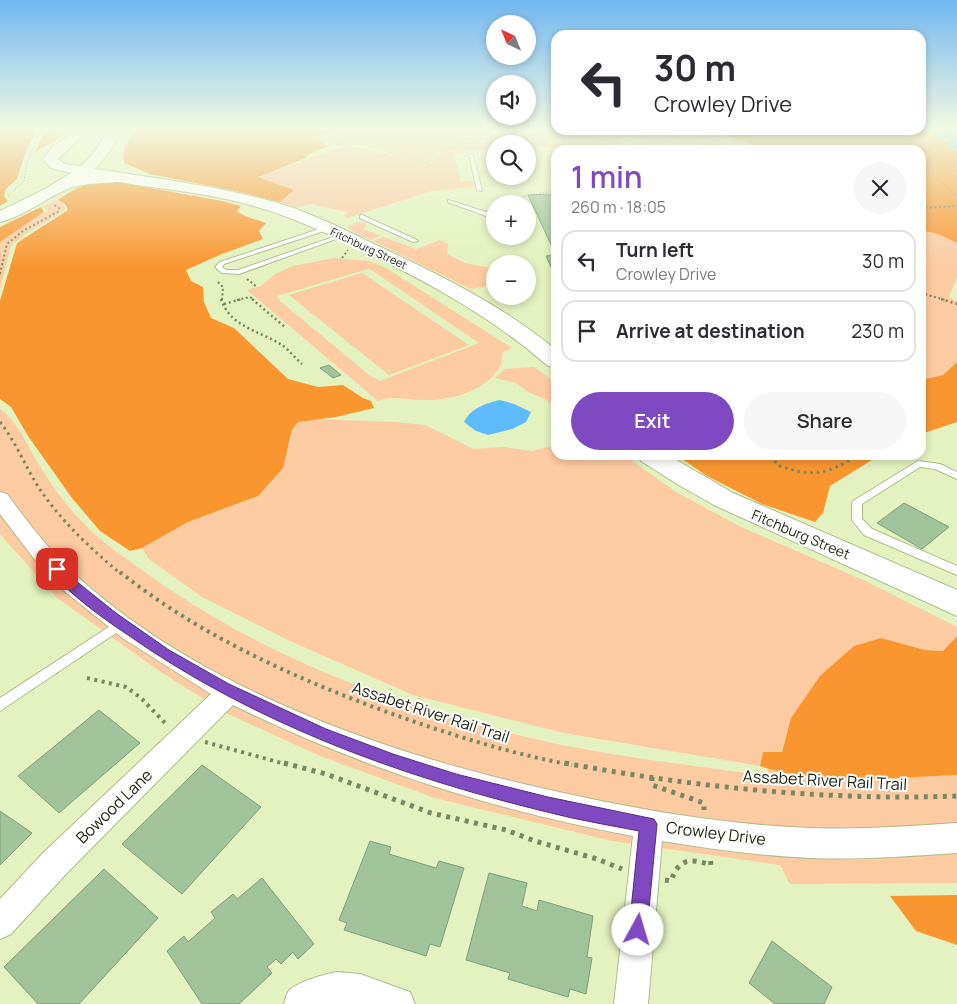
<!DOCTYPE html>
<meta charset="utf-8">
<style>
:root{--surface:#fff;--page:#f7f7f7;--text:#2b2b33;--muted:#7c7c81;--line:#e1e1e2;--accent:#7f4ac1}
body{margin:0;font-family:Manrope,sans-serif;background:var(--page);color:var(--text);height:100vh;display:flex;flex-direction:column;font-size:19px;white-space:nowrap}
*{box-sizing:border-box;margin:0}
p{font-size:16px;color:var(--muted)}
.icon{flex:none;width:28px;height:28px;fill:none;stroke:currentColor;stroke-width:2;stroke-linecap:round;stroke-linejoin:round}
.map{position:relative;flex:1;overflow:hidden}
.side{position:absolute;left:551px;top:145px;width:375px;height:315px;display:flex;flex-direction:column;background:var(--surface);border-radius:15px;box-shadow:0 2px 8px #0003}
.side>*{flex:none}
.top-card{position:absolute;left:551px;top:30px;width:375px;height:105px;border-radius:15px;box-shadow:0 2px 8px #0003;background:#fff;color:var(--text);overflow:hidden}
.needle{width:32px;rotate:317deg}
.controls{position:absolute;left:486px;top:15px;display:grid;gap:10px}
.controls a{display:grid;place-items:center;width:50px;height:50px;border-radius:50%;background:var(--surface);box-shadow:0 2px 8px #0003;font-size:25px}
.pin{position:absolute;display:grid;place-items:center;width:42px;height:42px;color:#fff;margin:-21px;border-radius:10px;box-shadow:0 2px 8px #0006}
.me{position:absolute;width:55px;margin:-28px;rotate:6deg;stroke-linejoin:round;filter:drop-shadow(0 0 4px #0008)}
.turn{display:flex;align-items:center;gap:18px;height:105px;padding:0 20px;font-size:22px}
.turn .icon{width:65px;height:65px;stroke-width:2.5}
.turn b{display:block;font-size:35px;line-height:42px}
.round{display:grid;place-items:center;flex:none;width:52px;height:52px;border-radius:26px;background:var(--page)}
.headline{display:flex;align-items:center;justify-content:space-between;height:85px;padding:0 20px}
h1{font-size:30px;font-weight:600;line-height:38px;color:var(--accent)}
.button{display:flex;gap:10px;margin-top:auto;padding:10px 20px}
.button a{flex:1;height:58px;border-radius:30px;background:var(--accent);color:#fff;font-size:20px;font-weight:600;line-height:58px;text-align:center}
.button a+a{background:var(--page);color:var(--text)}
ul{padding:0;list-style:none}
li{display:flex;align-items:center;gap:15px;height:62px;margin:0 10px 8px;padding:0 10px;border:2px solid var(--line);border-radius:15px}
li div{flex:1}
li b{display:block;font-size:19px}
li em{font-style:normal}
.map>svg:first-child{display:block}
.green{fill:#fdcba2;fill-rule:evenodd}
.forest{fill:#f99630}
.water{fill:#5ebcfc}
.building{fill:#a0c39a;stroke:#7ea078}
.lines{fill:none;stroke-linecap:round;stroke-linejoin:round}
.lane-casing{stroke:#aebc8b;stroke-width:2}
.street-casing{stroke:#aebc8b;stroke-width:2}
.secondary-casing{stroke:#aebc8b;stroke-width:2}
.primary-casing{stroke:#aebc8b;stroke-width:2}
.path-far5{stroke:#7c8663;stroke-width:1;stroke-dasharray:1 2;stroke-linecap:butt}
.path-far4{stroke:#7c8663;stroke-width:2;stroke-dasharray:2 2.5;stroke-linecap:butt}
.path-far3{stroke:#7c8663;stroke-width:2.5;stroke-dasharray:2 3;stroke-linecap:butt}
.path-far2{stroke:#7c8663;stroke-width:3;stroke-dasharray:2.5 4;stroke-linecap:butt}
.path-far1{stroke:#7c8663;stroke-width:4;stroke-dasharray:3 4.5;stroke-linecap:butt}
.path{stroke:#7c8663;stroke-width:5;stroke-dasharray:4 5.5;stroke-linecap:butt}
.lane{fill:#fff;fill-rule:evenodd}
.street{fill:#fff;fill-rule:evenodd}
.secondary{fill:#fff;fill-rule:evenodd}
.primary{fill:#fff;fill-rule:evenodd}
.route{fill:#7f4ac1;stroke:#53307d}
.labels{text-anchor:middle;dominant-baseline:central;stroke-width:4;stroke-linejoin:round;paint-order:stroke}
.far-street-label{font-size:11px;fill:#1c210e;stroke:#fff}
.street-label{font-size:14px;fill:#1c210e;stroke:#fff}
.near-street-label{font-size:16px;fill:#1c210e;stroke:#fff}
</style>
<div class="map">
<svg width="957" height="1004" viewBox="0 0 957 1004">
<rect width="100%" height="100%" fill="#e3f2bf"/>
<!-- green -->
<path class="green" d="M 347,127 L 486,127 L 485,128 L 494,138 C 485,139 478,140 470,143 C 466,145 462,143 458,144 C 447,144 433,150 429,162 C 405,158 384,146 360,144 C 343,141 327,150 312,139 Z
M 583,130 L 672,130 L 593,142 L 473,143 L 478,141 L 577,132 Z
M 692,130 L 708,130 L 771,150 L 753,150 L 736,142 Z
M 659,135 L 709,138 L 741,150 L 706,150 L 697,142 L 639,145 L 643,150 L 636,150 L 632,147 L 641,140 L 639,139 Z
M 621,139 L 614,145 L 614,150 L 605,150 L 600,145 L 528,148 L 528,144 L 593,143 Z
M 495,144 L 495,149 L 470,150 L 454,155 L 461,181 L 473,181 L 475,185 L 473,187 L 431,191 L 348,218 L 343,216 L 348,212 L 310,204 L 295,208 L 280,202 L 294,190 L 257,177 L 346,145 L 428,163 L 433,162 C 442,140 476,144 495,144 Z
M 56,200 L 64,205 L 65,209 L 63,212 L 27,233 L 11,246 L 0,288 L 0,239 L 48,211 L 43,206 Z
M 357,222 L 366,223 L 364,229 L 381,236 L 370,240 L 350,230 L 347,227 Z
M 921,230 L 938,234 L 957,243 L 957,277 L 949,297 L 957,302 L 957,362 L 943,375 L 921,380 Z
M 384,237 L 416,249 L 440,240 L 448,244 L 447,254 L 465,263 L 495,269 L 495,284 L 471,289 L 373,241 Z
M 333,258 L 369,261 L 386,268 L 512,348 L 502,353 C 503,360 501,365 497,371 C 483,392 448,401 424,400 C 407,400 393,395 378,401 L 247,290 L 261,286 L 275,274 L 293,266 ZM 368,269 L 373,271 L 479,343 L 380,381 L 369,375 L 280,301 L 277,296 Z
M 362,273 L 469,345 L 389,375 L 289,295 Z
M 534,367 L 548,377 L 556,385 L 556,412 L 547,400 L 528,392 L 516,383 L 495,378 L 505,369 Z
M 0,409 C 19,424 26,443 38,463 C 54,491 75,517 99,538 C 111,548 123,556 135,565 C 258,657 407,712 557,744 C 626,758 697,766 768,776 L 766,762 L 957,762 L 957,883 L 790,884 L 780,865 L 612,841 L 435,798 L 320,756 L 228,714 L 159,671 L 56,597 L 0,534 Z
M 314,419 L 395,422 L 425,425 L 473,449 L 503,447 L 532,451 L 556,445 L 556,455 L 624,455 L 676,492 L 741,527 L 863,580 L 957,627 L 957,636 L 943,651 L 925,650 L 907,645 L 791,718 L 782,752 L 763,752 L 760,766 L 564,733 L 413,695 L 290,641 L 202,597 L 149,559 L 142,548 L 188,522 L 258,496 L 290,443 L 292,430 L 298,422 Z"/>
<!-- forest -->
<path class="forest" d="M 0,127 L 38,127 L 25,154 L 17,179 L 6,189 L 4,197 L 8,201 L 0,206 Z
M 47,127 L 71,127 L 54,142 L 35,152 Z
M 139,127 L 347,127 L 312,138 L 329,146 L 308,154 L 306,158 L 258,177 L 294,190 L 280,202 L 231,190 L 150,174 L 124,163 C 122,147 128,140 139,129 Z
M 921,127 L 948,142 L 948,147 L 957,150 L 957,243 L 938,234 L 921,230 L 921,150 L 771,150 L 708,130 L 921,130 Z
M 98,181 L 113,181 L 222,201 L 241,206 L 237,211 L 245,216 L 266,223 L 259,231 L 263,239 L 222,254 L 186,270 L 191,281 L 203,287 L 204,302 L 211,318 L 234,328 L 288,379 L 318,387 L 343,385 L 363,398 L 371,401 L 374,408 L 336,417 L 298,422 L 292,430 L 283,468 L 258,496 L 188,522 L 142,548 L 130,551 L 100,531 L 72,498 L 28,436 L 11,407 L 0,399 L 0,301 L 17,243 L 68,210 L 65,204 L 58,200 C 71,190 83,185 98,181 Z
M 41,207 L 44,212 L 0,242 L 0,227 Z
M 957,362 L 957,422 L 921,434 L 921,380 L 943,375 Z
M 676,455 L 880,455 L 830,486 L 823,513 L 815,522 L 762,504 L 707,476 Z
M 957,636 L 957,775 C 896,777 817,786 760,766 L 763,752 L 782,752 L 791,718 L 820,676 L 854,646 L 881,638 L 925,650 L 943,651 Z
M 957,895 L 957,945 L 916,931 L 890,896 Z"/>
<!-- water -->
<path class="water" d="M 924,127 L 957,127 L 957,150 L 948,147 L 948,141 Z
M 500,400 L 514,404 L 531,412 L 526,422 L 512,429 L 488,435 L 476,431 L 464,422 C 470,409 486,403 500,400 Z"/>
<!-- building -->
<path class="building" d="M 556,189 L 556,247 L 552,247 L 528,195 L 555,194 L 553,190 Z
M 556,255 L 556,278 L 546,256 Z
M 519,258 L 522,258 L 524,264 L 508,264 L 506,259 Z
M 329,365 L 341,375 L 333,378 L 320,368 Z
M 904,503 L 949,527 L 922,549 L 877,523 Z
M 99,710 L 140,743 L 59,813 L 18,776 Z
M 202,765 L 261,807 L 182,894 L 122,844 Z
M 0,811 L 32,833 L 0,865 Z
M 370,841 L 391,847 L 389,854 L 436,868 L 439,861 L 464,868 L 440,947 L 430,944 L 426,956 L 344,930 L 347,923 L 339,920 Z
M 104,869 L 158,918 L 79,1004 L 38,1004 L 4,967 Z
M 489,873 L 527,883 L 522,906 L 537,911 L 539,900 L 593,916 L 587,957 L 592,958 L 586,994 L 570,989 L 568,997 L 508,979 L 510,973 L 466,960 Z
M 262,878 L 314,944 L 298,959 L 293,952 L 281,964 L 276,959 L 267,967 L 272,973 L 239,1004 L 202,1004 L 167,951 L 184,936 L 188,942 L 215,918 L 211,912 L 233,894 L 237,899 Z
M 772,941 L 832,987 L 824,1004 L 775,1004 L 749,983 Z"/>
<g class="lines">
<defs>
<path id="lane" d="M 598,149 L 601,149 L 601,150 L 596,150 Z
M 471,154 L 473,155 L 482,191 L 477,190 L 469,155 Z
M 448,200 L 486,212 L 495,209 L 495,213 L 486,216 L 448,202 Z
M 362,215 L 417,240 L 418,241 L 413,242 L 360,218 L 360,216 Z
M 328,226 L 331,228 L 330,229 L 224,264 L 222,267 L 226,270 L 238,270 L 342,234 L 347,235 L 239,274 L 222,273 L 215,267 L 220,262 Z
M 918,461 L 940,464 L 957,472 L 957,479 L 935,469 L 920,467 L 862,504 L 862,519 L 872,529 L 957,566 L 957,575 L 864,535 L 852,520 L 852,503 L 853,501 Z
M 121,619 L 125,621 L 127,624 L 125,627 L 0,711 L 0,698 Z"/>
<path id="street" d="M 0,492 L 7,494 C 29,524 51,553 79,578 C 211,697 410,762 582,797 C 657,813 734,825 810,828 C 859,830 908,826 957,823 L 957,853 C 908,856 860,860 811,858 C 761,856 711,849 662,841 L 648,1004 L 614,1004 L 633,836 C 495,811 359,767 233,705 L 65,875 L 11,934 L 0,939 L 0,899 L 43,853 L 211,694 L 124,639 L 63,590 L 35,560 L 0,514 Z
M 337,972 L 360,974 L 410,992 L 415,1004 L 284,1004 C 285,1001 286,995 288,992 C 296,982 325,974 337,972 Z"/>
<path id="secondary" d="M 84,167 C 145,177 207,184 267,200 C 306,210 341,228 376,245 C 440,275 502,305 556,350 L 556,367 L 548,366 C 493,318 431,284 366,252 C 324,232 284,213 239,202 C 187,189 132,187 79,174 L 77,171 Z
M 637,455 L 668,455 L 733,493 L 957,590 L 957,616 L 714,505 L 677,484 L 641,461 Z"/>
<path id="primary" d="M 79,127 L 92,127 L 58,159 L 65,164 L 81,166 C 94,154 102,143 109,127 L 121,127 C 116,146 102,164 86,176 L 121,173 L 126,174 L 128,177 L 126,180 C 107,185 86,181 68,189 C 45,198 25,216 0,222 L 0,211 L 45,189 L 71,173 L 51,168 L 43,159 L 52,148 Z"/>
</defs>
<!-- lane casing -->
<use href="#lane" class="lane-casing"/>
<!-- street casing -->
<use href="#street" class="street-casing"/>
<!-- secondary casing -->
<use href="#secondary" class="secondary-casing"/>
<!-- primary casing -->
<use href="#primary" class="primary-casing"/>
<!-- path-far5 -->
<path class="path-far5" d="M 869,130 L 868,135 L 892,150
M 601,141 L 623,138
M 346,142 L 336,145 L 361,144 L 428,163 L 438,151 L 460,144 L 595,142
M 472,143 L 482,139 L 576,132 L 579,130
M 630,147 L 635,150
M 921,166 L 957,195
M 551,180 L 554,184
M 10,197 L 8,196 L 24,181 L 27,163 L 42,127
M 525,203 L 523,196 L 549,192 L 549,190"/>
<!-- path-far4 -->
<path class="path-far4" d="M 921,208 L 957,206
M 342,258 L 348,250
M 0,274 L 7,244 L 23,231 L 59,211 L 59,208 L 54,205
M 247,279 L 257,287
M 218,282 L 223,287 L 222,300
M 921,293 L 945,300
M 237,300 L 250,297 L 254,300"/>
<!-- path-far3 -->
<path class="path-far3" d="M 221,299 C 230,327 260,331 282,345 C 289,350 295,358 302,364
M 252,299 L 285,327
M 941,299 L 957,304
M 224,304 L 242,299
M 553,339 L 556,329"/>
<!-- path-far2 -->
<path class="path-far2" d="M 0,422 C 16,442 25,466 39,488 C 61,521 91,549 121,574
M 772,455 L 777,465 C 813,478 826,475 858,455"/>
<!-- path-far1 -->
<path class="path-far1" d="M 120,572 C 199,635 292,677 387,712 C 448,734 508,753 572,765
M 87,678 L 126,687 L 141,698 L 167,725
M 205,742 L 289,765"/>
<!-- path -->
<path class="path" d="M 284,763 L 326,774 L 431,813 L 506,830 L 535,841 L 597,859 L 622,869
M 565,763 C 693,787 826,801 957,796
M 652,777 L 652,785 L 704,803 L 704,810
M 665,880 L 671,881 C 679,858 690,858 711,865 L 710,856"/>
<!-- lane -->
<use href="#lane" class="lane"/>
<!-- street -->
<use href="#street" class="street"/>
<!-- secondary -->
<use href="#secondary" class="secondary"/>
<!-- primary -->
<use href="#primary" class="primary"/>
</g>
<!-- sky -->
<linearGradient id="sky" x2="0" y2="1"><stop stop-color="#71b7f0"/><stop offset="0.48" stop-color="#f2f9e2"/><stop offset="1" stop-color="#f2f9e2" stop-opacity="0"/></linearGradient>
<rect width="957" height="267" fill="url(#sky)"/>
<!-- route -->
<path class="route" d="M 57,565 L 61,566 L 76,581 L 116,613 L 169,650 L 229,684 L 326,729 L 393,754 L 456,774 L 548,797 L 654,819 L 657,824 L 647,930 L 645,937 L 638,940 L 631,937 L 629,930 L 639,831 C 609,825 577,820 547,812 C 398,776 251,722 125,633 C 104,619 63,590 50,569 L 52,566 Z"/>
<g class="labels">
<!-- far-street labels -->
<g class="far-street-label">
<text transform="translate(369 248) rotate(25)">Fitchburg Street</text>
</g>
<!-- street labels -->
<g class="street-label">
<text transform="translate(801 534) rotate(23)">Fitchburg Street</text>
</g>
<!-- near-street labels -->
<g class="near-street-label">
<text transform="translate(431 712) rotate(18)">Assabet River Rail Trail</text>
<text transform="translate(825 780) rotate(3)">Assabet River Rail Trail</text>
<text transform="translate(114 806) rotate(-44)">Bowood Lane</text>
<text transform="translate(716 833) rotate(7)">Crowley Drive</text>
</g>
</g>
</svg>
<div class="controls">
<a><svg class="needle" viewBox="-14 -14 28 28"><path d="M0-13l5 13h-10z" fill="#e53935"/><path d="M0 13l5-13h-10z" fill="#7c7c81"/></svg></a>
<a><svg class="icon" aria-label="sound" viewBox="0 0 24 24"><path d="M4 9h4l5-4v14l-5-4H4zM17 9q2 3 0 6"/></svg></a>
<a><svg class="icon" aria-label="search" viewBox="0 0 24 24"><circle cx="10" cy="10" r="6"/><path d="M15 15l6 6"/></svg></a>
<a>+</a>
<a>−</a>
</div>
<div class="pin" style="left:57px;top:569px;background:#d93025"><svg class="icon" aria-label="arrive" viewBox="0 0 24 24"><path d="M6 21V4h12l-3 4 3 4H6"/></svg></div>
<svg class="me" style="left:638px;top:930px" viewBox="-20 -20 40 40"><circle r="19" fill="#fff"/><path d="M0-13L10 11 0 6-10 11z" fill="#7f4ac1"/></svg>
<div class="top-card">
<div class="turn"><svg class="icon" aria-label="left" viewBox="0 0 24 24"><path d="M17 20v-9H6M10 6l-5 5 5 5"/></svg><div><b>30 m</b>Crowley Drive</div></div>
</div>
<section class="side">
<div class="headline"><div><h1>1 min</h1><p>260 m · 18:05</p></div><a class="round"><svg class="icon" aria-label="close" viewBox="0 0 24 24"><path d="M6 6l12 12M18 6L6 18"/></svg></a></div>
<ul>
<li><svg class="icon" aria-label="left" viewBox="0 0 24 24"><path d="M17 20v-9H6M10 6l-5 5 5 5"/></svg><div><b>Turn left</b><p>Crowley Drive</p></div><em>30 m</em></li>
<li><svg class="icon" aria-label="arrive" viewBox="0 0 24 24"><path d="M6 21V4h12l-3 4 3 4H6"/></svg><div><b>Arrive at destination</b></div><em>230 m</em></li>
</ul>
<div class="button"><a>Exit</a><a>Share</a></div>
</section>
</div>
